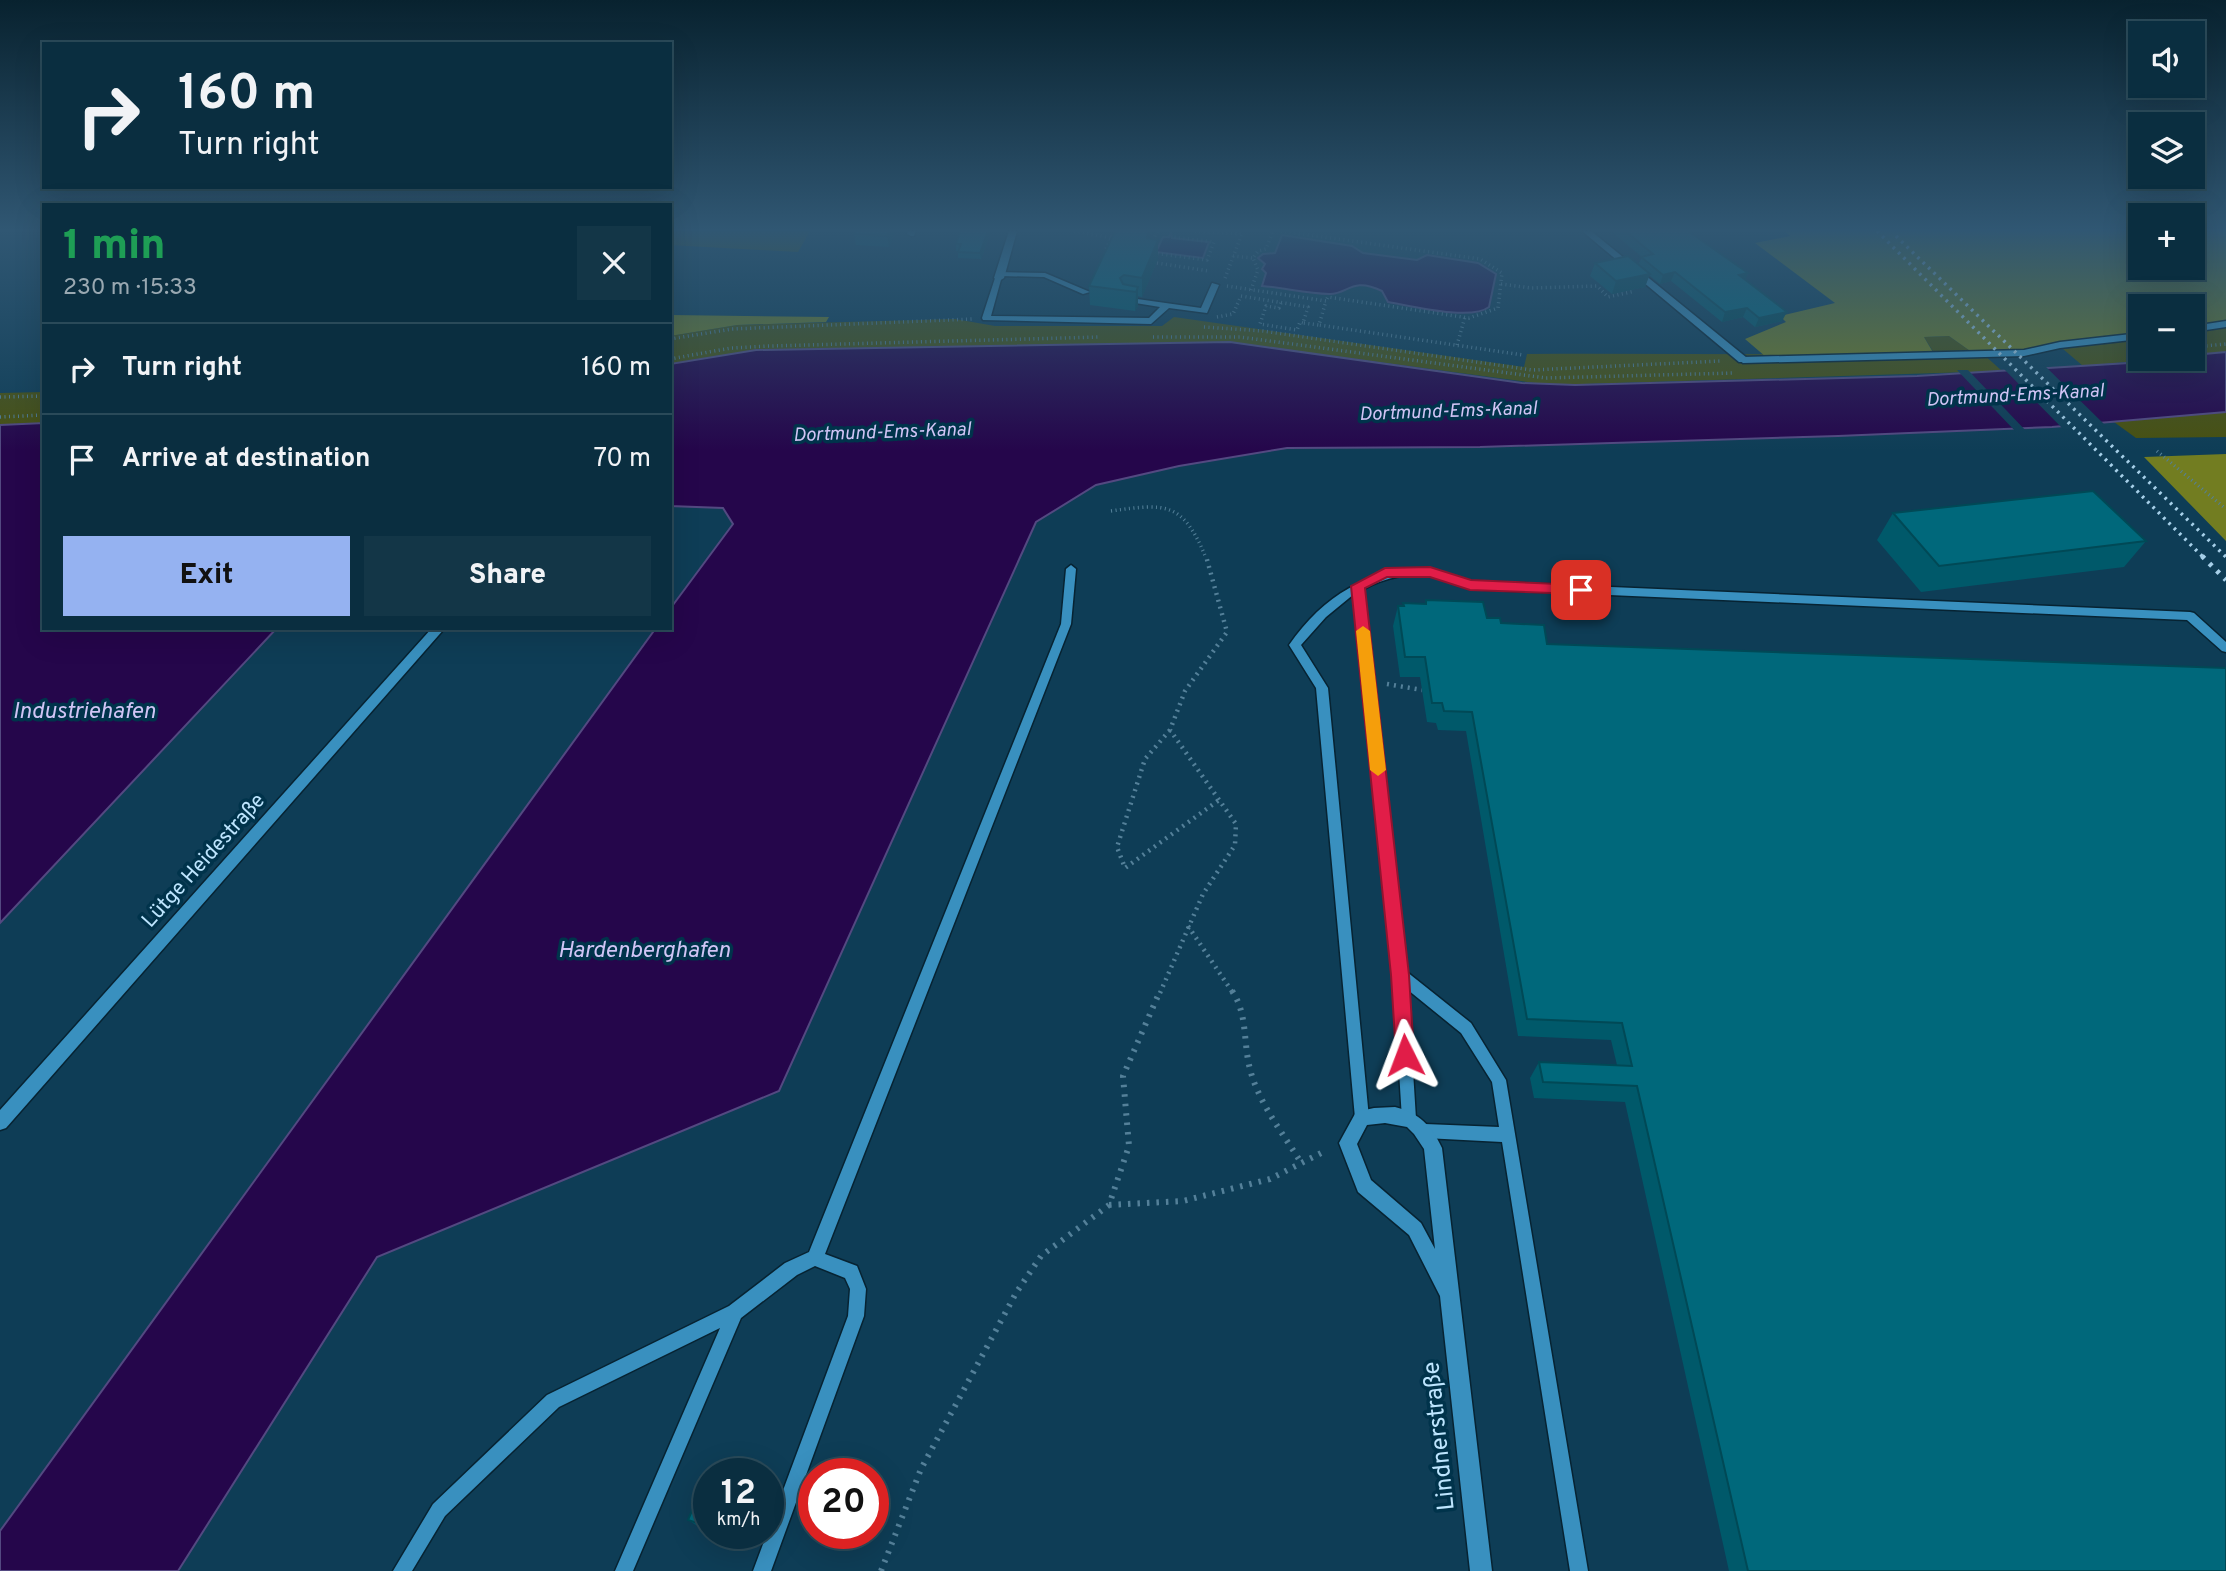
<!DOCTYPE html>
<meta charset="utf-8">
<style>
:root{--surface:#0a2e40;--page:#133647;--text:#f1f3f6;--muted:#99a8b1;--line:#2a4a59;--accent:#95b2f1}
body{margin:0;font-family:Overpass,sans-serif;background:var(--page);color:var(--text);height:100vh;display:flex;flex-direction:column;font-size:26px;white-space:nowrap}
*{box-sizing:border-box;margin:0}
p{font-size:23px;color:var(--muted)}
.icon{flex:none;width:38px;height:38px;fill:none;stroke:currentColor;stroke-width:2;stroke-linecap:round;stroke-linejoin:round}
.map{position:relative;flex:1;overflow:hidden}
.details{position:absolute;left:42px;top:203px;width:630px;height:427px;display:flex;flex-direction:column;background:var(--surface);border-radius:0px;box-shadow:0 7px 28px #0002,0 0 0 2px var(--line)}
.details>*{flex:none}
.hud{position:absolute;left:42px;top:42px;width:630px;height:147px;border-radius:0px;box-shadow:0 7px 28px #0002,0 0 0 2px var(--line);background:#0a2e40;color:var(--text);overflow:hidden}
.controls{position:absolute;left:2128px;top:21px;display:grid;gap:14px}
.controls a{display:grid;place-items:center;width:77px;height:77px;border-radius:0px;background:var(--surface);box-shadow:0 7px 28px #0002,0 0 0 2px var(--line);font-size:35px}
.speed{position:absolute;left:693px;top:1458px;display:flex;gap:14px;font-size:35px;font-weight:700;text-align:center}
.speed>*{display:grid;place-content:center;width:91px;height:91px;border-radius:50%;background:var(--surface);box-shadow:0 7px 28px #0002,0 0 0 2px var(--line);line-height:1}
.speed small{font-size:18px;font-weight:400}
.speed .limit{border:10px solid #d22;background:#fff;color:#111}
.pin{position:absolute;display:grid;place-items:center;width:60px;height:60px;color:#fff;margin:-30px;border-radius:14px;box-shadow:0 4px 10px #0006}
.me{position:absolute;width:77px;margin:-38px;rotate:357deg;stroke-linejoin:round;filter:drop-shadow(0 0 5px #0008)}
.turn{display:flex;align-items:center;gap:24px;height:147px;padding:0 21px;font-size:32px}
.turn .icon{width:91px;height:91px;stroke-width:2.5}
.turn b{display:block;font-size:49px;line-height:60px}
.round{display:grid;place-items:center;flex:none;width:74px;height:74px;border-radius:0px;background:var(--page)}
.summary{display:flex;align-items:center;justify-content:space-between;height:119px;padding:0 21px}
h1{font-size:42px;font-weight:800;line-height:52px;color:#1e9e55}
.action{display:flex;gap:14px;margin-top:auto;padding:14px 21px}
.action a{flex:1;height:80px;border-radius:0px;background:var(--accent);color:#111;font-size:28px;font-weight:800;line-height:80px;text-align:center}
.action a+a{background:var(--page);color:var(--text)}
ul{padding:0;list-style:none}
li{display:flex;align-items:center;gap:21px;height:91px;padding:0 21px;border-top:2px solid var(--line)}
li div{flex:1}
li b{display:block;font-size:26px}
li em{font-style:normal}
.map>svg:first-child{display:block}
.green{fill:#49510f}
.forest{fill:#727d21}
.water{fill:#25064b;stroke:#534981;stroke-width:2}
.pier{fill:#0e3d56}
.lines{fill:none;stroke-linecap:round;stroke-linejoin:round}
.service-casing{stroke:#072332;stroke-width:3}
.minor-casing{stroke:#072332;stroke-width:3}
.path-far2{stroke:#548099;stroke-width:3.5;stroke-dasharray:1 3.5;stroke-linecap:butt}
.path-far1{stroke:#548099;stroke-width:4.5;stroke-dasharray:2 5;stroke-linecap:butt}
.path{stroke:#548099;stroke-width:6;stroke-dasharray:2.5 7;stroke-linecap:butt}
.service{fill:#3990bf;fill-rule:evenodd}
.minor{fill:#3990bf;fill-rule:evenodd}
.rail-far1{stroke:#a7d0e9;stroke-width:3.5;stroke-dasharray:2.5 5;stroke-linecap:butt}
.rail{stroke:#a7d0e9;stroke-width:5;stroke-dasharray:3.5 7;stroke-linecap:butt}
.wall{fill:#00596a}
.shaded-wall{fill:#004956}
.building{fill:#00687b;stroke:#004956;stroke-width:2}
.route{fill:#e11d48;stroke:#92132f;stroke-width:2}
.slow{fill:#f59e0b}
.labels{text-anchor:middle;dominant-baseline:central;stroke-width:7;stroke-linejoin:round;paint-order:stroke}
.far-water-label{font-size:19px;font-style:italic;fill:#d0c4f5;stroke:#00334b}
.street-label{font-size:21px;fill:#bde5fe;stroke:#00334b}
.water-label{font-size:23px;font-style:italic;fill:#d0c4f5;stroke:#00334b}
.near-street-label{font-size:24px;fill:#bde5fe;stroke:#00334b}
</style>
<div class="map">
<svg width="2226" height="1571" viewBox="0 0 2226 1571">
<rect width="100%" height="100%" fill="#0e3d56"/>
<!-- green -->
<path class="green" d="M 670,231 L 810,231 L 798,252 L 670,245 Z
M 1174,317 L 1524,367 L 1527,354 C 1663,353 1798,356 1934,353 L 1924,337 L 1949,336 L 1973,353 L 1982,353 L 2002,371 L 1550,385 L 1230,342 L 756,350 L 670,364 L 670,336 L 737,325 L 955,319 L 995,326 L 1162,326 Z
M 2226,327 L 2226,352 L 2193,355 L 2193,332 Z
M 2140,338 L 2140,359 L 2158,359 L 2083,366 L 2063,349 Z
M 44,392 L 44,423 L 0,425 L 0,393 Z
M 2226,412 L 2226,437 L 2136,438 L 2114,422 Z"/>
<!-- forest -->
<path class="forest" d="M 1785,231 L 2140,231 L 2140,268 L 2193,268 L 2193,231 L 2226,231 L 2226,327 L 2193,332 L 2193,306 L 2140,306 L 2140,338 L 2032,352 L 1973,353 L 1949,336 L 1924,337 L 1934,354 L 1766,357 L 1745,339 L 1786,322 L 1780,316 L 1835,303 L 1755,243 L 1790,236 Z
M 670,315 L 829,317 L 826,322 L 737,325 L 670,336 Z
M 2226,454 L 2226,541 L 2144,457 Z"/>
<!-- water -->
<path class="water" d="M 1171,233 L 1172,238 L 1209,242 L 1203,258 L 1156,252 L 1163,237 L 1169,237 Z
M 1282,235 L 1352,246 L 1363,253 L 1417,260 L 1427,255 L 1478,263 L 1496,274 L 1489,307 C 1471,321 1412,306 1388,302 L 1382,291 C 1351,276 1348,295 1329,294 C 1307,293 1284,288 1262,286 L 1266,273 L 1262,269 L 1265,264 L 1258,258 L 1263,254 L 1275,253 Z
M 1230,342 L 1522,383 L 1575,385 L 1917,376 L 2193,359 L 2193,355 L 2226,352 L 2226,412 L 2052,427 L 1838,436 L 1480,447 L 1287,448 L 1179,466 L 1096,485 L 1036,522 L 779,1091 L 377,1257 L 178,1571 L 0,1571 L 0,1531 L 656,628 L 670,628 L 670,609 L 733,524 L 723,508 L 670,506 L 670,364 L 756,350 Z
M 44,423 L 44,628 L 277,628 L 0,923 L 0,425 Z"/>
<!-- pier -->
<path class="pier" d="M 2044,365 L 2106,426 L 2064,430 L 2003,368 Z
M 1957,370 L 1968,370 L 2027,432 L 2016,432 Z"/>
<g class="lines">
<defs>
<path id="service" d="M 908,231 L 916,231 L 914,236 L 911,236 L 907,234 Z
M 997,272 L 1045,273 L 1090,292 L 1083,294 L 1044,277 L 1002,276 L 991,316 L 1149,318 L 1160,307 L 1123,301 L 1123,297 L 1201,308 L 1212,283 L 1219,285 L 1207,313 L 1169,308 L 1151,324 L 983,320 L 982,318 L 995,278 L 998,276 Z
M 2226,321 L 2226,327 L 2193,332 L 2193,326 Z
M 2140,333 L 2140,339 L 2060,348 L 2024,356 L 1743,363 L 1739,360 L 1743,357 L 2024,350 L 2060,342 Z
M 1071,565 L 1076,569 L 1071,624 L 825,1254 L 857,1266 L 866,1289 L 864,1316 L 771,1571 L 753,1571 L 848,1316 L 850,1289 L 845,1278 L 815,1266 L 797,1275 L 741,1318 L 633,1571 L 615,1571 L 720,1328 L 559,1407 L 445,1516 L 412,1571 L 393,1571 L 433,1504 L 547,1395 L 729,1306 L 785,1263 L 809,1252 L 1061,624 L 1066,569 Z
M 1428,568 L 1471,581 L 2190,612 L 2194,613 L 2226,642 L 2226,652 L 2222,651 L 2187,620 L 1470,589 C 1458,585 1446,579 1433,576 C 1410,572 1384,578 1364,589 L 1407,972 L 1471,1023 L 1506,1080 L 1588,1571 L 1570,1571 L 1502,1142 L 1425,1138 L 1420,1136 L 1417,1131 L 1420,1126 L 1425,1124 L 1499,1127 L 1492,1082 L 1461,1033 L 1408,990 L 1416,1119 L 1414,1124 L 1409,1126 L 1404,1124 L 1402,1119 L 1393,975 L 1354,594 L 1326,617 L 1301,645 L 1328,688 L 1369,1118 L 1367,1123 L 1362,1125 L 1357,1123 L 1355,1118 L 1316,688 L 1289,645 C 1324,595 1368,569 1428,568 Z"/>
<path id="minor" d="M 1009,231 L 1017,231 L 1004,278 L 999,281 L 994,278 Z
M 1582,231 L 1591,231 L 1747,358 L 1747,362 L 1739,362 Z
M 432,628 L 445,628 L 6,1128 L 0,1130 L 0,1110 Z
M 1395,1107 C 1419,1113 1432,1126 1442,1148 L 1492,1571 L 1470,1571 L 1440,1296 L 1409,1235 L 1358,1192 L 1339,1143 L 1356,1112 L 1374,1108 ZM 1385,1123 L 1407,1127 L 1414,1134 L 1424,1149 L 1435,1249 L 1421,1223 L 1371,1180 L 1357,1144 L 1367,1125 Z"/>
</defs>
<!-- service casing -->
<use href="#service" class="service-casing"/>
<!-- minor casing -->
<use href="#minor" class="minor-casing"/>
<!-- path-far2 -->
<path class="path-far2" d="M 1074,231 L 1112,238
M 1195,231 L 1242,234
M 1281,231 L 1480,259 L 1502,273 L 1498,308 L 1469,318 L 1328,297 L 1326,301
M 1152,245 L 1157,231
M 1106,249 L 1115,231
M 1153,253 L 1207,260 L 1214,242 L 1173,237
M 1233,256 L 1253,258
M 1157,263 L 1209,271
M 1225,278 L 1243,231
M 1501,284 L 1531,288 L 1597,286 L 1608,297 L 1635,291
M 1227,286 L 1326,301 L 1319,325 L 1523,355
M 1251,290 L 1258,270 L 1253,258 L 1258,251 L 1266,249 L 1273,231
M 1281,303 L 1279,308 L 1266,306 L 1260,324 L 1297,330 L 1300,322 L 1303,323
M 1217,317 L 1233,314 L 1241,296 L 1308,307 L 1303,323 L 1319,325
M 1204,327 L 1263,331 L 1532,370 L 1721,361
M 1153,337 L 1240,337 L 1546,378 L 1733,373
M 670,339 L 732,329 L 973,319
M 1457,345 L 1465,317
M 2193,347 L 2226,344
M 670,359 L 731,348 L 769,346 L 1099,337
M 0,397 L 44,396
M 0,417 L 44,415
M 2157,451 L 2226,509
M 1111,511 C 1167,503 1183,502 1206,558"/>
<!-- path-far1 -->
<path class="path-far1" d="M 1387,684 L 1422,690
M 1170,730 L 1145,759 L 1117,847 L 1125,868 L 1219,800
M 1188,926 L 1233,993
M 1160,993 L 1203,894 L 1235,845 L 1236,824 L 1170,730 L 1185,691 L 1227,632 L 1206,556"/>
<!-- path -->
<path class="path" d="M 1232,991 C 1248,1014 1243,1043 1250,1069 C 1258,1102 1284,1135 1302,1164
M 1109,1205 L 1183,1201 L 1270,1179 L 1325,1151
M 881,1571 L 921,1469 L 1016,1293 L 1041,1256 L 1109,1205 L 1129,1146 L 1123,1076 L 1160,991"/>
<!-- service -->
<use href="#service" class="service"/>
<!-- minor -->
<use href="#minor" class="minor"/>
<!-- rail-far1 -->
<path class="rail-far1" d="M 1877,231 L 2204,558
M 1896,236 L 2226,557"/>
<!-- rail -->
<path class="rail" d="M 2202,556 L 2226,580"/>
</g>
<!-- wall -->
<path class="wall" d="M 855,231 L 896,231 L 889,247 L 856,245 L 854,234 Z
M 991,231 L 981,259 L 958,258 L 958,251 L 956,251 L 956,244 Z
M 1151,231 L 1149,239 L 1158,240 L 1158,259 L 1142,297 L 1138,296 L 1138,306 L 1135,311 L 1090,305 L 1089,286 Z
M 1611,231 L 1688,231 L 1748,273 L 1745,280 L 1782,321 L 1755,327 L 1743,317 L 1722,322 L 1671,281 L 1660,284 L 1649,275 L 1645,287 L 1612,294 L 1590,276 L 1595,263 L 1638,265 L 1642,257 Z
M 1893,513 L 2146,541 L 2124,567 L 1921,592 L 1877,540 Z
M 1426,600 L 1487,618 L 1547,644 L 2226,1571 L 1729,1571 L 1625,1102 L 1534,1098 L 1530,1078 L 1539,1062 L 1617,1065 L 1611,1040 L 1518,1036 L 1466,731 L 1438,730 L 1436,723 L 1427,722 L 1420,677 L 1400,677 L 1393,626 L 1398,606 L 1403,606 L 1403,603 L 1425,604 Z
M 709,1474 L 709,1529 L 696,1525 L 688,1520 Z
M 719,1533 L 759,1533 L 754,1545 Z"/>
<!-- shaded-wall -->
<path class="shaded-wall" d="M 889,231 L 896,231 L 889,247 L 887,236 Z
M 988,231 L 991,231 L 981,259 L 980,253 Z
M 1148,231 L 1151,231 L 1146,257 L 1147,238 Z
M 1158,240 L 1158,259 L 1142,297 L 1142,278 Z
M 1675,272 L 1671,281 L 1660,284 L 1663,275 Z
M 1748,273 L 1744,283 L 1739,275 Z
M 1650,274 L 1645,287 L 1612,294 L 1616,281 Z
M 1138,287 L 1138,306 L 1135,311 L 1136,292 Z
M 1747,308 L 1743,317 L 1722,322 L 1725,312 Z
M 1787,312 L 1782,321 L 1755,327 L 1759,318 Z
M 768,1492 L 773,1496 L 768,1509 Z
M 750,1533 L 759,1533 L 754,1545 L 747,1541 Z"/>
<!-- building -->
<path class="building" d="M 855,231 L 889,231 L 887,236 L 854,234 Z
M 960,231 L 988,231 L 980,253 L 958,252 L 961,244 L 956,244 Z
M 1115,231 L 1148,231 L 1147,238 L 1158,240 L 1142,278 L 1124,275 L 1120,278 L 1123,284 L 1138,287 L 1136,292 L 1089,286 Z
M 1625,231 L 1688,231 L 1748,273 L 1739,275 L 1787,312 L 1759,318 L 1747,308 L 1725,312 L 1675,272 L 1663,275 L 1641,257 L 1653,254 Z
M 1628,256 L 1650,274 L 1616,281 L 1595,263 Z
M 2093,491 L 2146,541 L 1939,566 L 1893,513 Z
M 1426,600 L 1483,602 L 1487,618 L 1500,618 L 1501,623 L 1544,625 L 1547,644 L 2226,668 L 2226,1571 L 1748,1571 L 1637,1086 L 1543,1082 L 1539,1062 L 1632,1066 L 1622,1023 L 1527,1019 L 1472,712 L 1444,711 L 1442,703 L 1432,703 L 1425,657 L 1405,657 L 1398,606 L 1404,606 L 1403,603 L 1426,604 Z
M 709,1471 L 716,1474 L 709,1474 L 709,1527 L 688,1520 Z
M 725,1533 L 750,1533 L 747,1541 Z"/>
<!-- sky -->
<linearGradient id="sky" x2="0" y2="1"><stop stop-color="#08222f"/><stop offset="0.51" stop-color="#305773"/><stop offset="1" stop-color="#305773" stop-opacity="0"/></linearGradient>
<rect width="2226" height="451" fill="url(#sky)"/>
<!-- route -->
<path class="route" d="M 1430,567 L 1471,580 L 1581,585 L 1588,590 L 1581,594 L 1470,590 L 1430,577 L 1387,577 L 1365,588 L 1409,975 L 1414,1055 L 1412,1061 L 1405,1064 L 1398,1061 L 1396,1055 L 1391,975 L 1351,586 L 1385,568 Z"/>
<!-- slow -->
<path class="slow" d="M 1363,626 L 1370,631 L 1386,770 L 1378,776 L 1370,770 L 1356,631 Z"/>
<g class="labels">
<!-- far-water labels -->
<g class="far-water-label">
<text transform="translate(2015 396) rotate(-3)">Dortmund-Ems-Kanal</text>
<text transform="translate(1448 412) rotate(-2)">Dortmund-Ems-Kanal</text>
<text transform="translate(882 433) rotate(-2)">Dortmund-Ems-Kanal</text>
</g>
<!-- street labels -->
<g class="street-label">
<text transform="translate(204 861) rotate(-48)">Lütge Heidestraße</text>
</g>
<!-- water labels -->
<g class="water-label">
<text x="84" y="712">Industriehafen</text>
<text x="644" y="951">Hardenberghafen</text>
</g>
<!-- near-street labels -->
<g class="near-street-label">
<text transform="translate(1440 1436) rotate(-96)">Lindnerstraße</text>
</g>
</g>
</svg>
<div class="controls">
<a><svg class="icon" aria-label="sound" viewBox="0 0 24 24"><path d="M4 9h4l5-4v14l-5-4H4zM17 9q2 3 0 6"/></svg></a>
<a><svg class="icon" aria-label="layers" viewBox="0 0 24 24"><path d="M12 4l9 5-9 5-9-5zM3 14l9 5 9-5"/></svg></a>
<a>+</a>
<a>−</a>
</div>
<div class="speed"><div>12<small>km/h</small></div><div class="limit">20</div></div>
<div class="pin" style="left:1581px;top:590px;background:#d93025"><svg class="icon" aria-label="arrive" viewBox="0 0 24 24"><path d="M6 21V4h12l-3 4 3 4H6"/></svg></div>
<svg class="me" style="left:1405px;top:1055px" viewBox="-20 -20 40 40"><path d="M0-17L14 15 0 8-14 15z" fill="#e11d48" stroke="#fff" stroke-width="4"/></svg>
<div class="hud">
<div class="turn"><svg class="icon" aria-label="right" viewBox="0 0 24 24"><path d="M7 20v-9h11M14 6l5 5-5 5"/></svg><div><b>160 m</b>Turn right</div></div>
</div>
<section class="details">
<div class="summary"><div><h1>1 min</h1><p>230 m · 15:33</p></div><a class="round"><svg class="icon" aria-label="close" viewBox="0 0 24 24"><path d="M6 6l12 12M18 6L6 18"/></svg></a></div>
<ul>
<li><svg class="icon" aria-label="right" viewBox="0 0 24 24"><path d="M7 20v-9h11M14 6l5 5-5 5"/></svg><div><b>Turn right</b></div><em>160 m</em></li>
<li><svg class="icon" aria-label="arrive" viewBox="0 0 24 24"><path d="M6 21V4h12l-3 4 3 4H6"/></svg><div><b>Arrive at destination</b></div><em>70 m</em></li>
</ul>
<div class="action"><a>Exit</a><a>Share</a></div>
</section>
</div>
